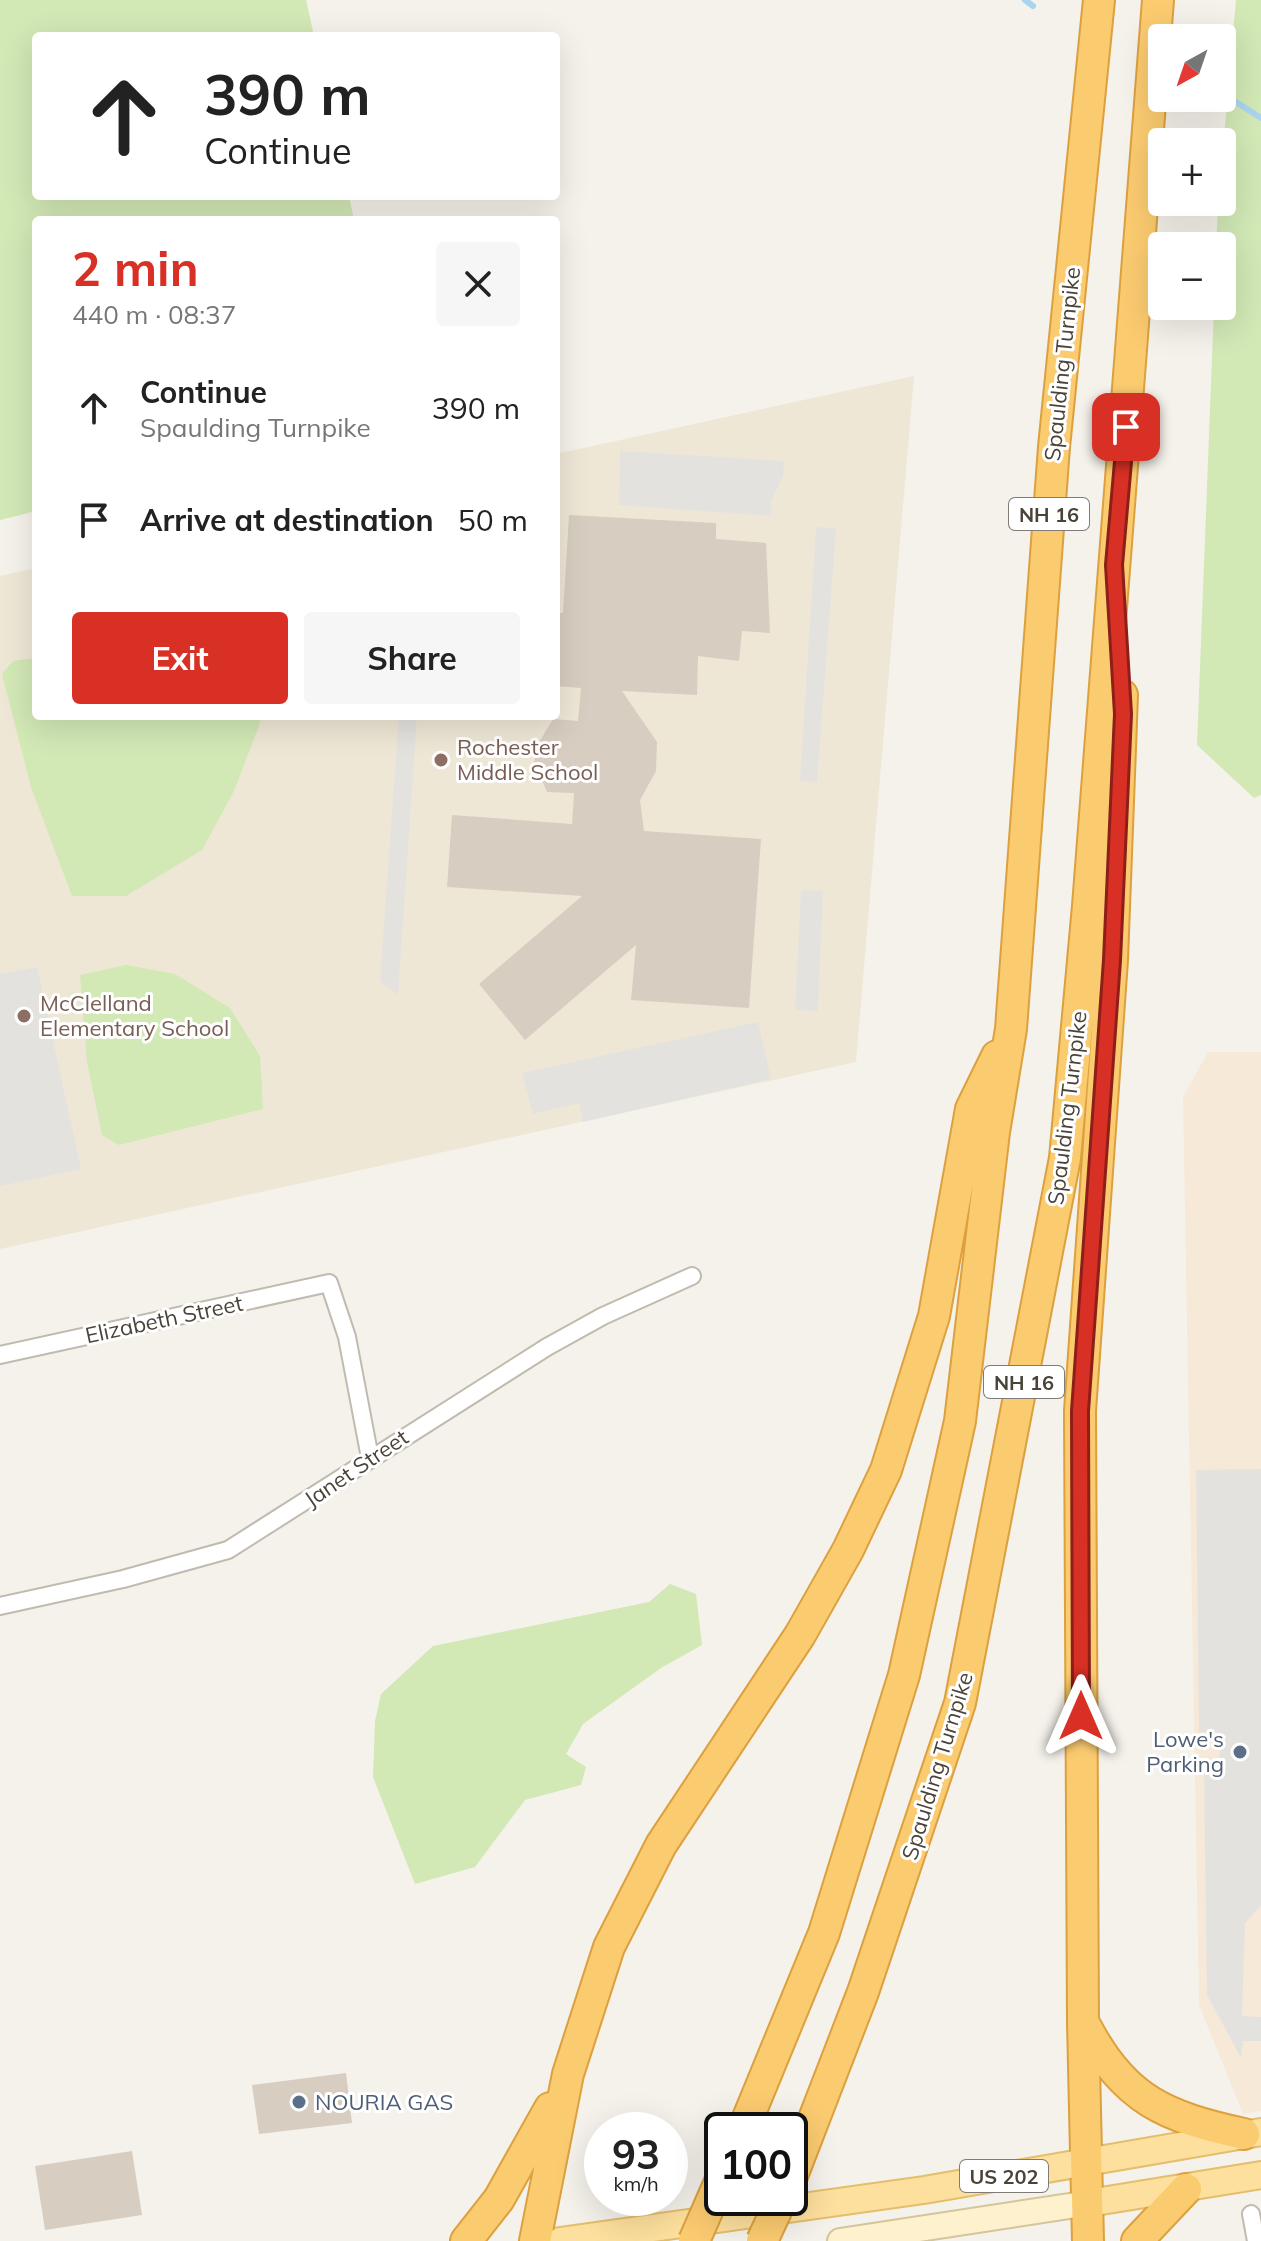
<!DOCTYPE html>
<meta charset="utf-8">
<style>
:root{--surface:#fff;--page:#f6f6f6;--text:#222;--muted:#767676;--accent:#d93025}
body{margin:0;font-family:Mulish,sans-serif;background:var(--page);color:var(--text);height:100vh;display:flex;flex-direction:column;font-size:30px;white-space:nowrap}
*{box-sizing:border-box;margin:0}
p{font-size:26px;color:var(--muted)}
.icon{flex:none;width:44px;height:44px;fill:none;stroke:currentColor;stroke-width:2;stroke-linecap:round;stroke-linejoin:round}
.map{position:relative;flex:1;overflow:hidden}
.sheet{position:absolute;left:32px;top:216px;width:528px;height:504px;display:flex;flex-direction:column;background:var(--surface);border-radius:8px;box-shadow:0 8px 32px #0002}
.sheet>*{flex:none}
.guide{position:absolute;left:32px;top:32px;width:528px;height:168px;border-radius:8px;box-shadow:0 8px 32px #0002;background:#fff;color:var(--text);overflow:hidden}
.needle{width:52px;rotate:220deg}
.fabs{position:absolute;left:1148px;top:24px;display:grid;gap:16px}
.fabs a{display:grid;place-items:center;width:88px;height:88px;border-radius:8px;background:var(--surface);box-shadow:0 8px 32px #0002;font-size:40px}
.speed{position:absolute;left:584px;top:2112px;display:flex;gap:16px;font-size:40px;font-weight:700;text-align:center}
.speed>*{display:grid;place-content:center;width:104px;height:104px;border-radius:50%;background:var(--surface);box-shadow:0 8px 32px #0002;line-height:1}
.speed small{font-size:20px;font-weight:400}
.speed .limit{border:4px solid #111;border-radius:12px;background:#fff;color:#111}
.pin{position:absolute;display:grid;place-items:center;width:68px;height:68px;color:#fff;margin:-34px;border-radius:16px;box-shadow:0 4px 12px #0006}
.me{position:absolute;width:88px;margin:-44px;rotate:0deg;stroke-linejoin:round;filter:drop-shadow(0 0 6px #0008)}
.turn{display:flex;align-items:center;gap:28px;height:168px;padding:0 40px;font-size:36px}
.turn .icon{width:104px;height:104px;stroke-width:2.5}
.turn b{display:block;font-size:56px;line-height:68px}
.round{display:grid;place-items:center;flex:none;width:84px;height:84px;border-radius:8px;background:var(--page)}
.headline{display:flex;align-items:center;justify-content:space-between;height:136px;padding:0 40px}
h1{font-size:48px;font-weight:700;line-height:60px;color:var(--accent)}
.action{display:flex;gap:16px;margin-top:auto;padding:16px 40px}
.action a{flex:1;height:92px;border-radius:8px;background:var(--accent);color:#fff;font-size:32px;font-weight:700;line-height:92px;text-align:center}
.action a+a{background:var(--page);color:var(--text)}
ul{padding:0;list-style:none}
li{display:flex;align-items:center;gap:24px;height:112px;padding:0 40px}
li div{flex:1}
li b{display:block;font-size:30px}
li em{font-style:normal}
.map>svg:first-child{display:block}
.commercial{fill:#f6e9d8}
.education{fill:#eee7d6}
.green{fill:#d2e8b5}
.parking{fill:#e4e2df}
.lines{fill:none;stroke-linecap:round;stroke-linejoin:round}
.stream{stroke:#a9d4f0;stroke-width:6}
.building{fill:#d7cec1}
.minor-casing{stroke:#c1baae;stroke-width:20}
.secondary-casing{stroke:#d4c59b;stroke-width:28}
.primary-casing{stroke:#e3be6c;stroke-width:30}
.motorway-casing{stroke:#dca03f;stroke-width:34}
.minor{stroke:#fff;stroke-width:16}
.secondary{stroke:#fef1cd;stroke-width:24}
.primary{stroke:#fde09d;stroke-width:26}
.motorway{stroke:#fbcb70;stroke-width:30}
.motorway-bridge-casing{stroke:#dca03f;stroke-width:34;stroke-linecap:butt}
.motorway-bridge{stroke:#fbcb70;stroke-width:30}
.route-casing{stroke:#8d1f18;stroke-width:20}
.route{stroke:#d93025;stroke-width:14}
.education-dot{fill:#8d6e63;stroke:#fff;stroke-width:3}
.service-dot{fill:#5c6f8a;stroke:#fff;stroke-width:3}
.labels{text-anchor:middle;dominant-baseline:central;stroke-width:6;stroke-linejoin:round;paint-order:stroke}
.shield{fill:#fff;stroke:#807b74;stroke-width:2}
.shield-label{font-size:20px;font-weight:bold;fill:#4a4339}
.street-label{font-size:22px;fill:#4a4339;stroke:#fff}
.education-label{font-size:22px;fill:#785e54;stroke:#fff;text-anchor:start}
.service-label{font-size:22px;fill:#4e5e75;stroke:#fff;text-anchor:end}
</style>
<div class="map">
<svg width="1261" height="2241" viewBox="0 0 1261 2241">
<rect width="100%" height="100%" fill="#f5f2eb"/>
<!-- commercial -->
<path class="commercial" d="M 1208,1052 L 1261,1052 L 1261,2111 L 1243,2114 L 1199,2005 L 1183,1097 Z"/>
<!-- education -->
<path class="education" d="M 914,376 L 856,1062 L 0,1249 L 0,576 L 36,568 L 36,716 L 556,716 L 556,454 Z"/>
<!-- green -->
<path class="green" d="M 0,0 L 306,0 L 314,36 L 36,36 L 36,196 L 349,196 L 354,220 L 36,220 L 36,511 L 0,520 Z
M 1236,0 L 1261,0 L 1261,795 L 1254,798 L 1197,745 L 1214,306 L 1222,306 L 1222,246 L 1216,246 L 1218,205 L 1222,202 L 1222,159 Z
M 36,658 L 36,716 L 258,716 L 260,723 L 234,791 L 202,850 L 126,896 L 72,896 L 31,787 L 2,674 L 13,661 Z
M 126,965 L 175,974 L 230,1008 L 260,1056 L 263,1109 L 119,1145 L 102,1135 L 87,1062 L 80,975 Z
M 670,1584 L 696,1594 L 702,1645 L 661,1668 L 583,1724 L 566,1754 L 586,1767 L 581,1785 L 525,1800 L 475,1867 L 415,1884 L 373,1777 L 375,1721 L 381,1694 L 433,1646 L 649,1602 Z"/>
<!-- parking -->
<path class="parking" d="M 620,451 L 784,461 L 783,476 L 771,501 L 771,516 L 619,505 Z
M 816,527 L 836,529 L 817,782 L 800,781 Z
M 399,716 L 417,716 L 398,995 L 380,981 Z
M 801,890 L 823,891 L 818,1011 L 795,1010 Z
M 37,967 L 81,1169 L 0,1186 L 0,974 Z
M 758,1022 L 771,1079 L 583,1122 L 579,1103 L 533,1114 L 522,1073 Z
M 1261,1469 L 1261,1906 L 1245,1923 L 1242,2016 L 1261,2017 L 1261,2041 L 1243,2041 L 1241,2058 L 1207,1995 L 1204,1773 L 1219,1771 L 1220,1733 L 1199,1732 L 1196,1470 Z"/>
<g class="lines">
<!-- stream -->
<path class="stream" d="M 1025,0 L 1033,6
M 1222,93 L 1261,118"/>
</g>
<!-- building -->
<path class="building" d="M 569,515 L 716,523 L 716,539 L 766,543 L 770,633 L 742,631 L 739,661 L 698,656 L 697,695 L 622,691 L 657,742 L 656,771 L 640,800 L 644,831 L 761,839 L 749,1008 L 631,1000 L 636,945 L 525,1040 L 479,984 L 582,896 L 447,887 L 452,815 L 572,824 L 574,793 L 547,792 L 534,762 L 538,744 L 553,719 L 578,721 L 581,688 L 556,686 L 556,613 L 563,613 Z
M 346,2073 L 352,2123 L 259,2134 L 252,2085 Z
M 132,2151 L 142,2215 L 45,2230 L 35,2166 Z"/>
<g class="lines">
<defs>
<path id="minor" d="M 0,1355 L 329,1283 L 347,1337 L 370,1458
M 0,1606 L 123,1579 L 228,1550 L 547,1347 L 603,1316 L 692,1276
M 1251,2214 L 1256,2241"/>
<path id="secondary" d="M 840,2241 L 1089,2203"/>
<path id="primary" d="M 1089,2203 L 1261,2175
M 560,2241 L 924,2190 L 1261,2132"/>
<path id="motorway" d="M 1086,2027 C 1124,2100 1166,2117 1244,2134
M 743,2130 L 824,1933 L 904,1675 L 960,1421 L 994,1132 L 1011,1029 L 1054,447 L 1099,0
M 790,2181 L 863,1992 L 960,1703 L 1065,1158 L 1088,906 L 1158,0
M 466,2241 L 499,2199 L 550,2108
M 535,2241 L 568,2074 L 609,1947 L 661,1845 L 800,1635 L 848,1550 L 886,1470 L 934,1316 L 971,1109 L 997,1056
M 1088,2241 L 1083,2022 L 1080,1411 L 1112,960 L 1122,695
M 1137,2241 L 1186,2189"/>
</defs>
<!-- minor casing -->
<use href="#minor" class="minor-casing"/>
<!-- secondary casing -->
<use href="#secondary" class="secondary-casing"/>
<!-- primary casing -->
<use href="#primary" class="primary-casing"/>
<!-- motorway casing -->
<use href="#motorway" class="motorway-casing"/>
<!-- minor -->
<use href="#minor" class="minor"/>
<!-- secondary -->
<use href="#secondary" class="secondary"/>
<!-- primary -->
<use href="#primary" class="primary"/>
<!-- motorway -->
<use href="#motorway" class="motorway"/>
<defs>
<path id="motorway-bridge" d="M 694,2241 L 722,2177
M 762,2241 L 782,2198"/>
</defs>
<!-- motorway-bridge casing -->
<use href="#motorway-bridge" class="motorway-bridge-casing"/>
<!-- motorway-bridge -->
<use href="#motorway-bridge" class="motorway-bridge"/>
</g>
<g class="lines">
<defs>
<path id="route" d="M 1081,1716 L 1080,1411 L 1112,960 L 1123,714 L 1114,565 L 1126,427"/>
</defs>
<!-- route casing -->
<use href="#route" class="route-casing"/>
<!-- route -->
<use href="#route" class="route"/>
</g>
<!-- markers -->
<g class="education-dot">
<circle cx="441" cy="760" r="8"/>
<circle cx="24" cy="1016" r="8"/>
</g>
<g class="service-dot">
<circle cx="1240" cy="1752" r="8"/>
<circle cx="299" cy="2102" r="8"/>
</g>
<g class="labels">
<!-- shield labels -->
<g class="shield">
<rect x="1009" y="498" width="80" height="32" rx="6"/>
<rect x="984" y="1366" width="80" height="32" rx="6"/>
<rect x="960" y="2160" width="88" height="32" rx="6"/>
</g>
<g class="shield-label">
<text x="1049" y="514">NH 16</text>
<text x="1024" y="1382">NH 16</text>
<text x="1004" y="2176">US 202</text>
</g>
<!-- street labels -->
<g class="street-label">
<text transform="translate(1062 364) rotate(-84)">Spaulding Turnpike</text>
<text transform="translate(1067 1108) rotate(-83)">Spaulding Turnpike</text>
<text transform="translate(164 1319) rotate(-12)">Elizabeth Street</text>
<text transform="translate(356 1468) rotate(-34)">Janet Street</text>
<text transform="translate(937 1766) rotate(-73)">Spaulding Turnpike</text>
</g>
<!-- education labels -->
<g class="education-label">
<text x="457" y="747">Rochester<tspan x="457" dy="25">Middle School</tspan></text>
<text x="40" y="1003">McClelland<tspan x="40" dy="25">Elementary School</tspan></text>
</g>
<!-- service labels -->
<g class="service-label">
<text x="1224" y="1739">Lowe's<tspan x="1224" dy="25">Parking</tspan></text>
<text x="315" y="2102" text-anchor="start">NOURIA GAS</text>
</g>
</g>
</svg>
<div class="fabs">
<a><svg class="needle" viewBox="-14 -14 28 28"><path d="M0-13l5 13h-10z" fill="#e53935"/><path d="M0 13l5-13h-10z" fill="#767676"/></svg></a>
<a>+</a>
<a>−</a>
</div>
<div class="speed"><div>93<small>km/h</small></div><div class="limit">100</div></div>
<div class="pin" style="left:1126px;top:427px;background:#d93025"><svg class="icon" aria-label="arrive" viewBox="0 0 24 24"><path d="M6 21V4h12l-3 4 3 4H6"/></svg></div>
<svg class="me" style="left:1081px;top:1716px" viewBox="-20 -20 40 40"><path d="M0-17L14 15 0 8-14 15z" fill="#d93025" stroke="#fff" stroke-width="4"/></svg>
<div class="guide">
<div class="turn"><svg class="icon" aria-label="ahead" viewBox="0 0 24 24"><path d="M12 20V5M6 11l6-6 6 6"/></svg><div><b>390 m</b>Continue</div></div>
</div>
<section class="sheet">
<div class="headline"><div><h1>2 min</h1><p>440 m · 08:37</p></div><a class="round"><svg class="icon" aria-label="close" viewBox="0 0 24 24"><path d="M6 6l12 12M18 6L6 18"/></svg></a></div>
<ul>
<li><svg class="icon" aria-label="ahead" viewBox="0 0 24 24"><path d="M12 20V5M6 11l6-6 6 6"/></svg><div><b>Continue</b><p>Spaulding Turnpike</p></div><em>390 m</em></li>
<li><svg class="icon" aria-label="arrive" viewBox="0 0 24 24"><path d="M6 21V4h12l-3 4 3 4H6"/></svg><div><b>Arrive at destination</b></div><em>50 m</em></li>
</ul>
<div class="action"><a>Exit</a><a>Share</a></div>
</section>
</div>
